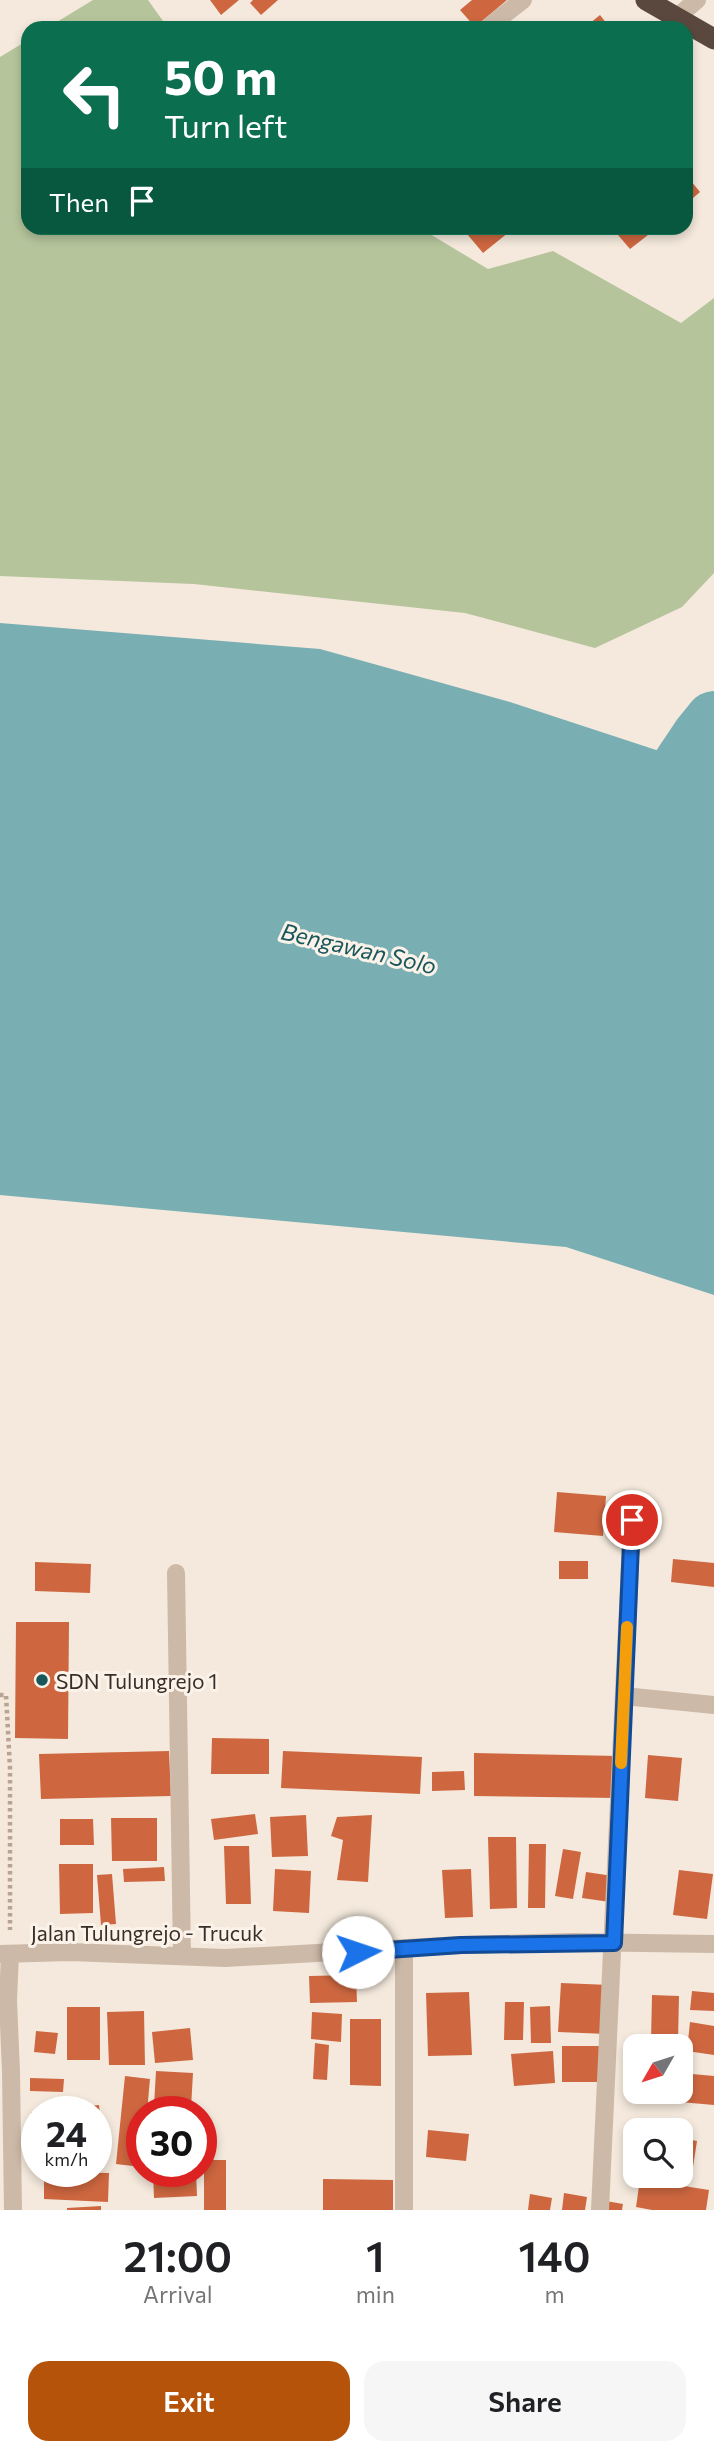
<!DOCTYPE html>
<style>
:root{--surface:#fff;--page:#f6f6f6;--text:#202124;--muted:#757577;--accent:#b45309}
body{margin:0;font-family:Commissioner,sans-serif;background:var(--page);color:var(--text);height:100vh;display:flex;flex-direction:column;font-size:26px;white-space:nowrap}
*{box-sizing:border-box;margin:0}
p{font-size:23px;color:var(--muted)}
.icon{flex:none;width:38px;height:38px;fill:none;stroke:currentColor;stroke-width:2;stroke-linecap:round;stroke-linejoin:round}
.map{position:relative;height:2210px;overflow:hidden}
.drawer{display:flex;flex-direction:column;background:var(--surface);flex:1}
.drawer>*{flex:none}
.guide{position:absolute;left:21px;top:21px;width:672px;height:214px;border-radius:21px;box-shadow:0 4px 10px #0003;background:#0b6e4f;color:#fff;overflow:hidden}
.needle{width:46px;rotate:231deg}
.fabs{position:absolute;left:623px;top:2034px;display:grid;gap:14px}
.fabs a{display:grid;place-items:center;width:70px;height:70px;border-radius:14px;background:var(--surface);box-shadow:0 4px 10px #0003;font-size:35px}
.speed{position:absolute;left:21px;top:2096px;display:flex;gap:14px;font-size:35px;font-weight:700;text-align:center}
.speed>*{display:grid;place-content:center;width:91px;height:91px;border-radius:50%;background:var(--surface);box-shadow:0 4px 10px #0003;line-height:1}
.speed small{font-size:18px;font-weight:400}
.speed .limit{border:10px solid #d22;background:#fff;color:#111}
.pin{position:absolute;display:grid;place-items:center;width:60px;height:60px;color:#fff;margin:-30px;border:4px solid #fff;border-radius:50%;box-shadow:0 2px 7px #0007}
.me{position:absolute;width:77px;margin:-38px;rotate:86deg;stroke-linejoin:round;filter:drop-shadow(0 0 5px #0008)}
.turn{display:flex;align-items:center;gap:24px;height:147px;padding:0 28px;font-size:32px}
.turn .icon{width:91px;height:91px;stroke-width:2.5}
.turn b{display:block;font-size:49px;line-height:60px}
.then{display:flex;align-items:center;height:66px;padding:0 28px;background:#0003;gap:14px;font-size:26px}
.eta{display:flex;justify-content:space-evenly;align-items:center;height:119px;text-align:center}
.eta b{font-size:42px;font-weight:600;line-height:49px}
.cta{display:flex;gap:14px;margin-top:auto;padding:14px 28px}
.cta a{flex:1;height:80px;border-radius:21px;background:var(--accent);color:#fff;font-size:28px;font-weight:600;line-height:80px;text-align:center}
.cta a+a{background:var(--page);color:var(--text)}
.map>svg:first-child{display:block}
.green{fill:#b5c49b}
.water{fill:#79aeb3}
.lines{fill:none;stroke-linecap:round;stroke-linejoin:round}
.river{stroke:#79aeb3;stroke-width:58}
.building{fill:#ce6740}
.path{stroke:#b9a391;stroke-width:4.5;stroke-dasharray:3.5 3.5;stroke-linecap:butt}
.minor{stroke:#cdb9a7;stroke-width:18}
.highway{stroke:#5a483e;stroke-width:21}
.route-casing{stroke:#114b97;stroke-width:18}
.route{stroke:#1a73e8;stroke-width:12}
.slow{stroke:#f59e0b;stroke-width:12}
.poi-dot{fill:#1a575d;stroke:#fbf3e9;stroke-width:2.5}
.labels{text-anchor:middle;dominant-baseline:central;stroke-width:6;stroke-linejoin:round;paint-order:stroke}
.poi-label{font-size:21px;fill:#392e28;stroke:#fbf3e9;text-anchor:start}
.street-label{font-size:21px;fill:#392e28;stroke:#fbf3e9}
.water-label{font-size:23px;font-style:italic;fill:#1a575d;stroke:#fbf3e9}
</style>
<div class="map">
<svg width="714" height="2210" viewBox="0 0 714 2210">
<rect width="100%" height="100%" fill="#f4e9dc"/>
<!-- green -->
<path class="green" d="M 93,0 L 148,0 L 168,28 L 47,28 Z
M 28,40 L 28,228 L 320,228 L 327,233 L 420,228 L 488,269 L 553,251 L 681,323 L 714,298 L 714,573 L 682,607 L 595,648 L 465,613 L 194,584 L 0,576 L 0,57 Z"/>
<!-- water -->
<path class="water" d="M 0,623 L 320,649 L 510,702 L 714,769 L 714,1295 L 566,1247 L 0,1195 Z"/>
<g class="lines">
<!-- river -->
<path class="river" d="M 640,827 L 701,736 L 714,720"/>
</g>
<!-- building -->
<path class="building" d="M 210,0 L 239,0 L 221,15 Z
M 253,0 L 278,0 L 261,15 L 250,3 Z
M 472,0 L 507,0 L 475,27 L 460,10 Z
M 600,15 L 610,28 L 584,28 Z
M 686,175 L 700,192 L 686,204 Z
M 462,228 L 514,228 L 483,253 Z
M 612,228 L 657,228 L 630,249 Z
M 557,1492 L 606,1496 L 603,1536 L 554,1532 Z
M 673,1559 L 714,1563 L 714,1587 L 671,1582 Z
M 559,1561 L 588,1561 L 588,1579 L 559,1579 Z
M 35,1562 L 91,1564 L 90,1593 L 35,1591 Z
M 16,1622 L 69,1622 L 68,1739 L 15,1738 Z
M 212,1738 L 269,1739 L 269,1774 L 211,1774 Z
M 169,1751 L 171,1796 L 41,1799 L 39,1754 Z
M 283,1751 L 422,1757 L 420,1794 L 281,1788 Z
M 474,1753 L 618,1756 L 617,1798 L 474,1796 Z
M 648,1755 L 682,1758 L 678,1801 L 645,1798 Z
M 464,1771 L 465,1790 L 432,1791 L 432,1772 Z
M 255,1814 L 258,1834 L 214,1840 L 211,1819 Z
M 306,1815 L 308,1856 L 272,1857 L 270,1817 Z
M 372,1815 L 368,1882 L 337,1880 L 343,1840 L 331,1836 L 337,1817 Z
M 111,1818 L 157,1818 L 157,1861 L 112,1861 Z
M 60,1819 L 93,1819 L 94,1845 L 60,1845 Z
M 488,1837 L 516,1837 L 517,1908 L 490,1909 Z
M 529,1844 L 546,1844 L 545,1908 L 528,1908 Z
M 224,1846 L 249,1846 L 251,1904 L 226,1904 Z
M 563,1849 L 581,1852 L 573,1899 L 555,1896 Z
M 59,1864 L 93,1864 L 93,1913 L 60,1914 Z
M 164,1867 L 165,1881 L 124,1882 L 123,1869 Z
M 275,1869 L 311,1871 L 309,1913 L 273,1911 Z
M 471,1869 L 473,1917 L 445,1918 L 442,1870 Z
M 679,1870 L 713,1874 L 707,1919 L 673,1915 Z
M 586,1872 L 613,1876 L 610,1902 L 582,1898 Z
M 112,1874 L 116,1924 L 101,1925 L 97,1875 Z
M 356,1975 L 357,2002 L 310,2003 L 309,1976 Z
M 561,1983 L 610,1985 L 607,2034 L 558,2032 Z
M 692,1991 L 714,1993 L 714,2011 L 690,2010 Z
M 469,1992 L 472,2055 L 428,2056 L 426,1993 Z
M 652,1995 L 679,1996 L 678,2042 L 651,2041 Z
M 505,2002 L 524,2002 L 523,2040 L 504,2040 Z
M 550,2006 L 551,2043 L 531,2043 L 530,2007 Z
M 67,2007 L 100,2007 L 100,2060 L 67,2060 Z
M 144,2011 L 145,2065 L 109,2065 L 107,2012 Z
M 312,2012 L 342,2014 L 341,2042 L 311,2039 Z
M 350,2019 L 381,2019 L 381,2086 L 350,2085 Z
M 690,2022 L 714,2026 L 714,2055 L 687,2051 Z
M 190,2028 L 193,2060 L 155,2063 L 152,2032 Z
M 36,2031 L 58,2033 L 55,2054 L 34,2052 Z
M 315,2043 L 329,2045 L 327,2080 L 313,2079 Z
M 562,2046 L 600,2046 L 600,2082 L 562,2082 Z
M 553,2051 L 555,2083 L 514,2086 L 511,2054 Z
M 156,2071 L 193,2073 L 191,2108 L 154,2106 Z
M 681,2073 L 714,2076 L 714,2105 L 680,2102 Z
M 125,2076 L 150,2079 L 147,2112 L 142,2112 L 141,2167 L 116,2164 Z
M 30,2078 L 64,2079 L 63,2092 L 30,2091 Z
M 99,2105 L 102,2134 L 96,2135 L 96,2112 L 48,2112 L 48,2110 Z
M 31,2112 L 37,2112 L 37,2144 L 35,2144 Z
M 428,2130 L 469,2134 L 466,2161 L 426,2157 Z
M 681,2138 L 697,2141 L 693,2167 L 681,2165 Z
M 204,2160 L 226,2160 L 226,2210 L 204,2210 Z
M 44,2172 L 109,2173 L 108,2202 L 44,2199 Z
M 153,2172 L 196,2172 L 197,2196 L 154,2198 Z
M 323,2179 L 393,2180 L 393,2210 L 323,2210 Z
M 640,2179 L 709,2190 L 706,2210 L 652,2210 L 636,2207 Z
M 564,2193 L 587,2197 L 585,2210 L 562,2210 Z
M 530,2194 L 552,2198 L 550,2210 L 528,2210 Z
M 606,2201 L 623,2204 L 622,2210 L 605,2210 Z
M 101,2206 L 101,2210 L 67,2210 L 67,2208 Z"/>
<g class="lines">
<!-- path -->
<path class="path" d="M 0,1695 L 6,1695 L 10,1768 L 10,1930"/>
<!-- minor -->
<path class="minor" d="M 676,18 L 697,0
M 487,28 L 523,0
M 176,1573 L 182,1956
M 624,1696 L 714,1705
M 404,1948 L 404,2210
M 0,1954 L 70,1952 L 225,1958 L 461,1945 L 572,1942 L 714,1944
M 10,1955 L 8,2000 L 11,2072 L 13,2210
M 600,2210 L 632,1520"/>
<!-- highway -->
<path class="highway" d="M 646,0 L 714,39"/>
</g>
<g class="lines">
<defs>
<path id="route" d="M 358,1952 L 461,1945 L 614,1943 L 632,1520"/>
</defs>
<!-- route casing -->
<use href="#route" class="route-casing"/>
<!-- route -->
<use href="#route" class="route"/>
<!-- slow -->
<path class="slow" d="M 621,1763 L 627,1627"/>
</g>
<!-- markers -->
<circle class="poi-dot" cx="42" cy="1680" r="7"/>
<g class="labels">
<!-- poi labels -->
<g class="poi-label">
<text x="56" y="1680">SDN Tulungrejo 1</text>
</g>
<!-- street labels -->
<g class="street-label">
<text x="147" y="1932">Jalan Tulungrejo - Trucuk</text>
</g>
<!-- water labels -->
<g class="water-label">
<text transform="translate(359 948) rotate(13)">Bengawan Solo</text>
</g>
</g>
</svg>
<div class="fabs">
<a><svg class="needle" viewBox="-14 -14 28 28"><path d="M0-13l5 13h-10z" fill="#e53935"/><path d="M0 13l5-13h-10z" fill="#757577"/></svg></a>
<a><svg class="icon" aria-label="search" viewBox="0 0 24 24"><circle cx="10" cy="10" r="6"/><path d="M15 15l6 6"/></svg></a>
</div>
<div class="speed"><div>24<small>km/h</small></div><div class="limit">30</div></div>
<div class="pin" style="left:632px;top:1520px;background:#d93025"><svg class="icon" aria-label="arrive" viewBox="0 0 24 24"><path d="M6 21V4h12l-3 4 3 4H6"/></svg></div>
<svg class="me" style="left:358px;top:1952px" viewBox="-20 -20 40 40"><circle r="19" fill="#fff"/><path d="M0-13L10 11 0 6-10 11z" fill="#1a73e8"/></svg>
<div class="guide">
<div class="turn"><svg class="icon" aria-label="left" viewBox="0 0 24 24"><path d="M17 20v-9H6M10 6l-5 5 5 5"/></svg><div><b>50 m</b>Turn left</div></div>
<div class="then">Then<svg class="icon" aria-label="arrive" viewBox="0 0 24 24"><path d="M6 21V4h12l-3 4 3 4H6"/></svg></div>
</div>
</div>
<section class="drawer">
<div class="eta">
<div><b>21:00</b><p>Arrival</p></div>
<div><b>1</b><p>min</p></div>
<div><b>140</b><p>m</p></div>
</div>
<div class="cta"><a>Exit</a><a>Share</a></div>
</section>
